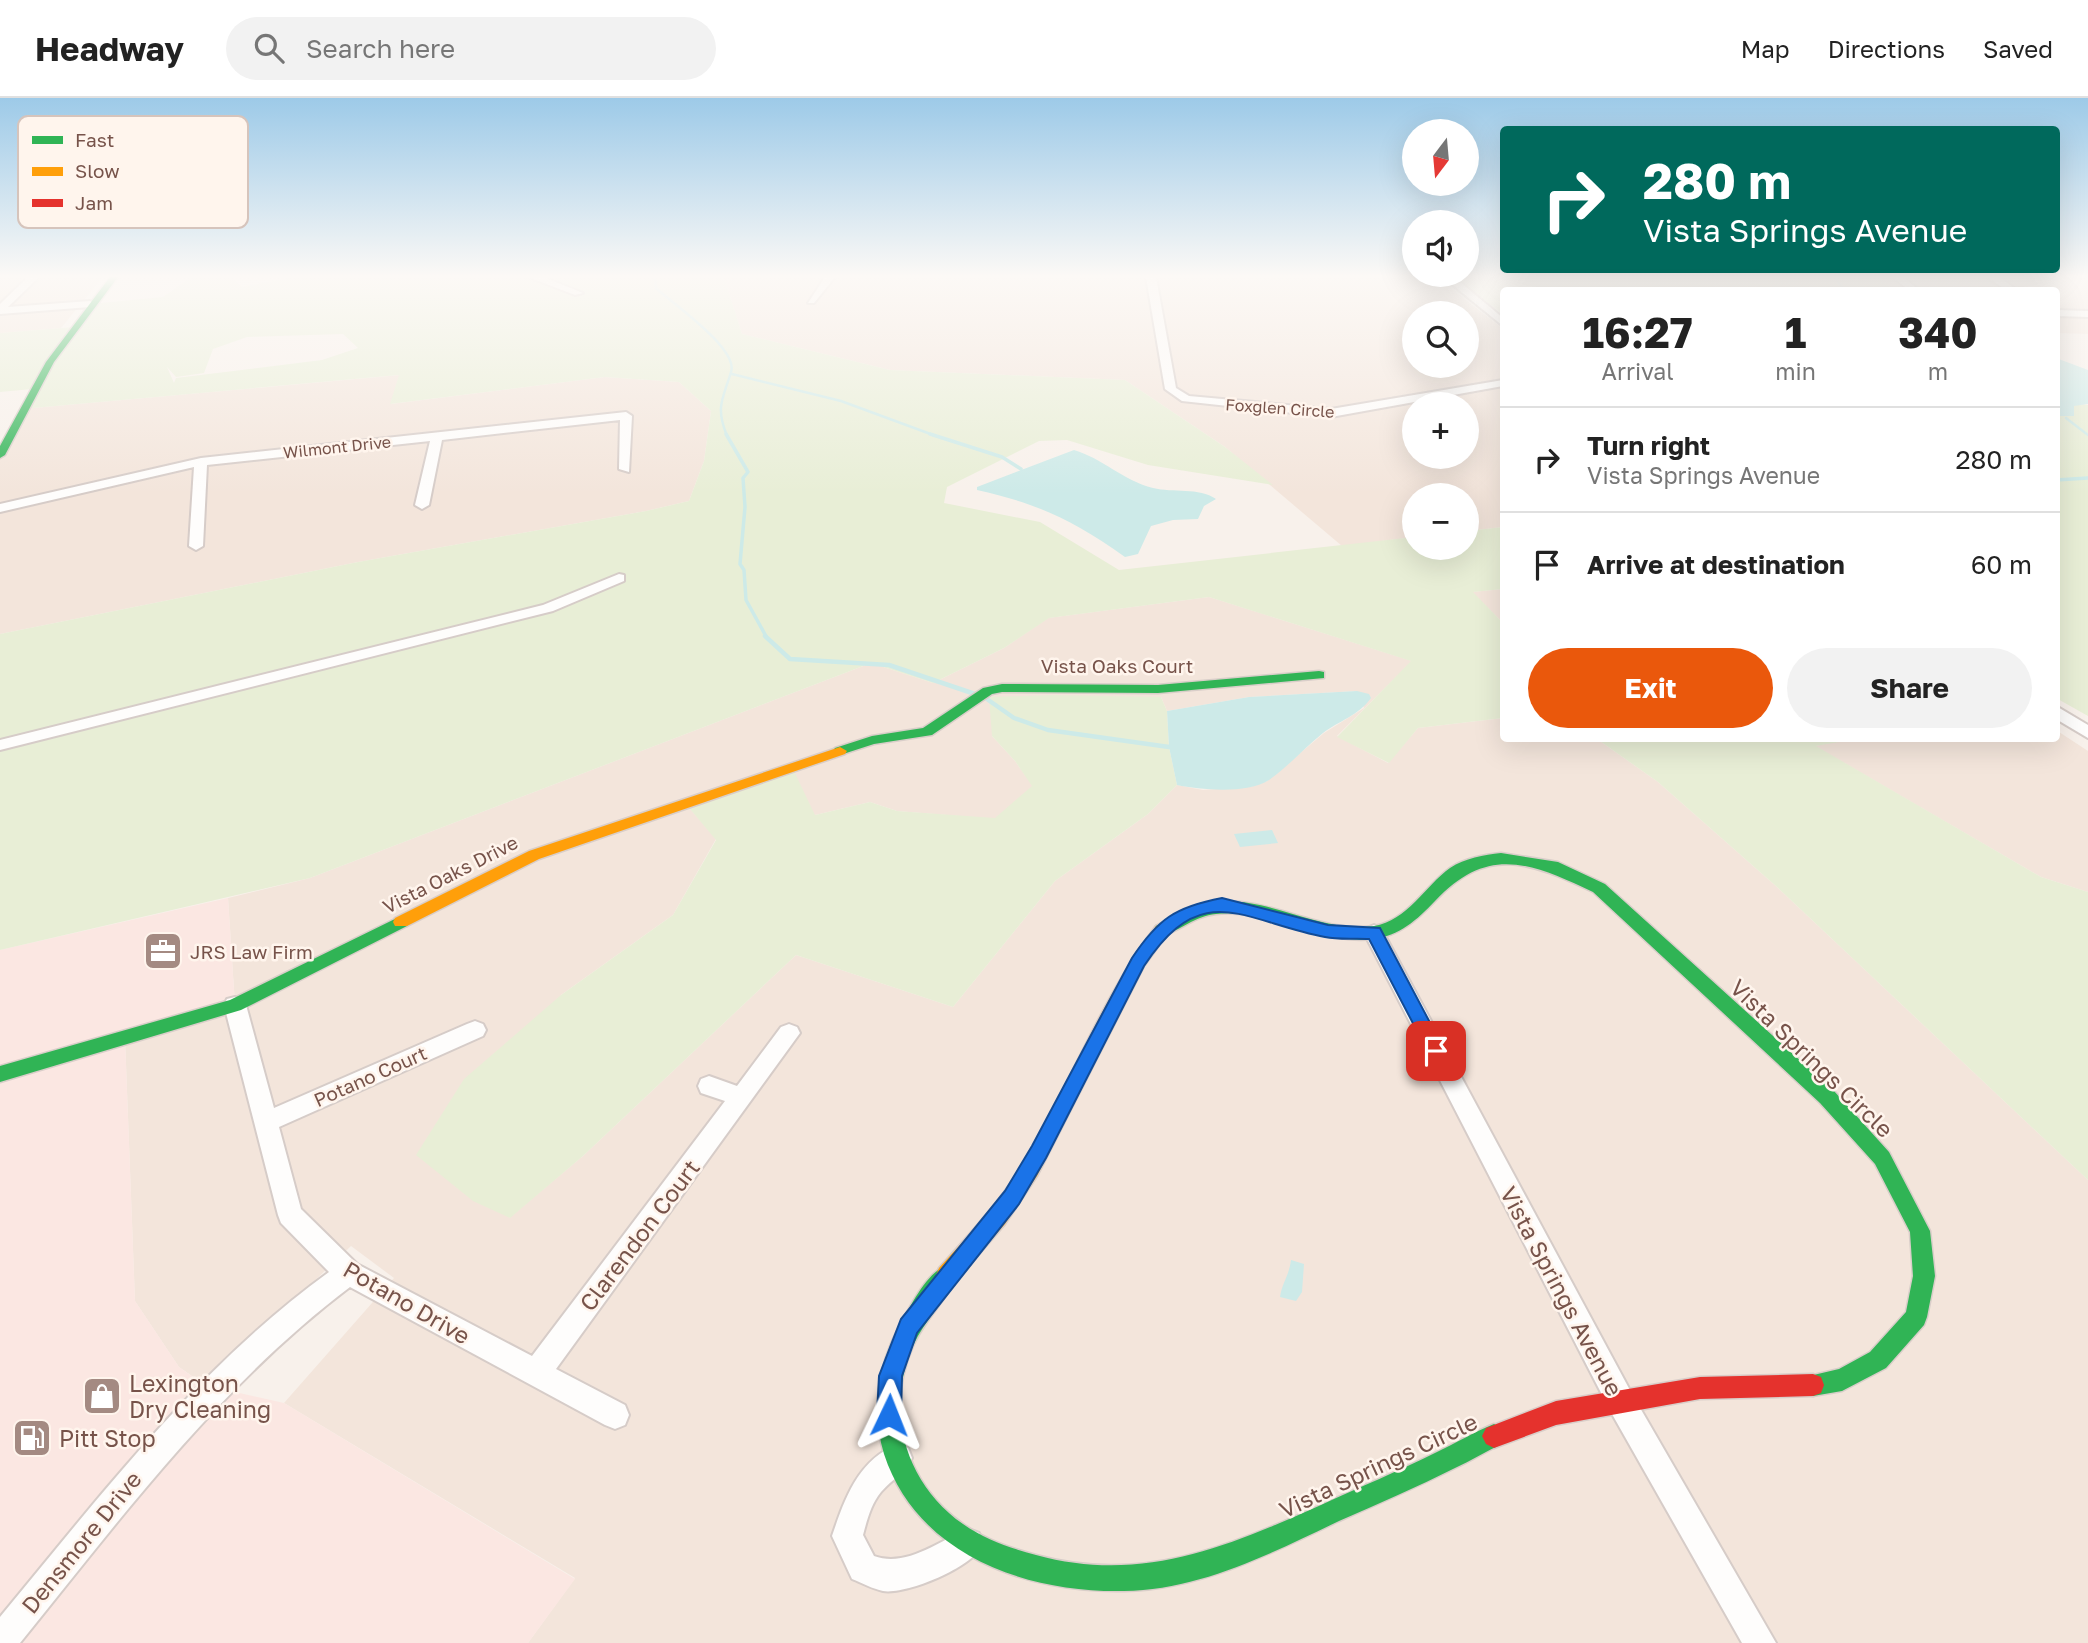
<!DOCTYPE html>
<meta charset="utf-8">
<style>
:root{--surface:#fff;--page:#f2f2f2;--text:#222;--muted:#767676;--line:#e0e0e0;--accent:#ea580c}
body{margin:0;font-family:"Golos Text",sans-serif;background:var(--page);color:var(--text);height:100vh;display:flex;flex-direction:column;font-size:26px;white-space:nowrap}
*{box-sizing:border-box;margin:0}
p{font-size:23px;color:var(--muted)}
.icon{flex:none;width:38px;height:38px;fill:none;stroke:currentColor;stroke-width:2;stroke-linecap:round;stroke-linejoin:round}
.map{position:relative;flex:1;overflow:hidden}
.details{position:absolute;left:1500px;top:189px;width:560px;height:455px;display:flex;flex-direction:column;background:var(--surface);border-radius:7px;box-shadow:0 7px 28px #0002}
.details>*{flex:none}
.guide{position:absolute;left:1500px;top:28px;width:560px;height:147px;border-radius:7px;box-shadow:0 7px 28px #0002;background:#00695c;color:#fff;overflow:hidden}
.needle{width:46px;rotate:196deg}
.controls{position:absolute;left:1402px;top:21px;display:grid;gap:14px}
.controls a{display:grid;place-items:center;width:77px;height:77px;border-radius:50%;background:var(--surface);box-shadow:0 7px 28px #0002;font-size:35px}
.pin{position:absolute;display:grid;place-items:center;width:60px;height:60px;color:#fff;margin:-30px;border-radius:14px;box-shadow:0 4px 10px #0006}
.me{position:absolute;width:77px;margin:-38px;rotate:2deg;stroke-linejoin:round;filter:drop-shadow(0 0 5px #0008)}
.turn{display:flex;align-items:center;gap:24px;height:147px;padding:0 28px;font-size:32px}
.turn .icon{width:91px;height:91px;stroke-width:2.5}
.turn b{display:block;font-size:49px;line-height:60px}
.eta{display:flex;justify-content:space-evenly;align-items:center;height:119px;text-align:center}
.eta b{font-size:42px;font-weight:700;line-height:49px}
.primary-button{display:flex;gap:14px;margin-top:auto;padding:14px 28px}
.primary-button a{flex:1;height:80px;border-radius:42px;background:var(--accent);color:#fff;font-size:28px;font-weight:700;line-height:80px;text-align:center}
.primary-button a+a{background:var(--page);color:var(--text)}
ul{padding:0;list-style:none}
li{display:flex;align-items:center;gap:21px;height:105px;padding:0 28px;border-top:2px solid var(--line)}
li div{flex:1}
li b{display:block;font-size:26px}
li em{font-style:normal}
header{display:flex;align-items:center;gap:42px;box-sizing:border-box;height:98px;padding:0 35px;background:var(--surface);border-bottom:2px solid var(--line)}
header strong{font-size:33px}
nav{display:flex;gap:38px;margin-inline-start:auto;font-size:24px}
.search{width:490px;height:63px;background:var(--page);display:flex;align-items:center;gap:18px;box-sizing:border-box;padding:0 24px;border-radius:38px;color:var(--muted);font-size:26px}
.map>svg:first-child{display:block}
.residential{fill:#f3e5db;fill-rule:evenodd}
.commercial{fill:#fbe7e2}
.green{fill:#e8eed6;fill-rule:evenodd}
.water{fill:#cdeae8}
.lines{fill:none;stroke-linecap:round;stroke-linejoin:round}
.stream-far2{stroke:#cdeae8;stroke-width:2.5}
.stream-far1{stroke:#cdeae8;stroke-width:3.5}
.stream{stroke:#cdeae8;stroke-width:4.5}
.street-casing{stroke:#d6ccc8;stroke-width:4}
.fast-casing{stroke:#d9cec9;stroke-width:3}
.slow-casing{stroke:#d9cec9;stroke-width:3}
.jam-casing{stroke:#d9cec9;stroke-width:3}
.street{fill:#fefdfc;fill-rule:evenodd}
.fast{fill:#30b455;fill-rule:evenodd}
.slow{fill:#ff9f0a;fill-rule:evenodd}
.jam{fill:#e5322d;fill-rule:evenodd}
.route{fill:#1a73e8;stroke:#114b97;stroke-width:2}
.labels{text-anchor:middle;dominant-baseline:central;stroke-width:5;stroke-linejoin:round;paint-order:stroke}
.far-street-label{font-size:16px;fill:#77534a;stroke:#fff5ed}
.street-label{font-size:19px;fill:#77534a;stroke:#fff5ed}
.poi-label{font-size:19px;fill:#77534a;stroke:#fff5ed;text-anchor:start}
.near-street-label{font-size:23px;fill:#77534a;stroke:#fff5ed}
.near-poi-label{font-size:23px;fill:#77534a;stroke:#fff5ed;text-anchor:start}
.key{fill:#fff5ed;stroke:#d6c4bc;stroke-width:2}
.key-label{font-size:19px;fill:#77534a}
</style>
<header>
<strong>Headway</strong>
<div class="search"><svg class="icon" aria-label="search" viewBox="0 0 24 24"><circle cx="10" cy="10" r="6"/><path d="M15 15l6 6"/></svg>Search here</div>
<nav><a>Map</a><a>Directions</a><a>Saved</a></nav>
</header>
<div class="map">
<svg width="2088" height="1545" viewBox="0 0 2088 1545">
<rect width="100%" height="100%" fill="#f8f1eb"/>
<!-- residential -->
<path class="residential" d="M 0,179 L 103,179 L 61,230 L 0,235 Z
M 724,179 L 1436,179 L 1503,231 L 1503,429 L 1467,433 L 1466,397 L 1414,397 L 1414,439 L 1342,448 L 1225,349 L 1125,282 L 890,272 L 742,236 ZM 1414,215 L 1466,215 L 1466,268 L 1414,268 ZM 1414,306 L 1466,306 L 1466,359 L 1414,359 Z
M 1876,179 L 2088,179 L 2088,236 L 2056,235 L 2056,192 L 1895,192 Z
M 400,277 L 391,306 L 605,279 L 679,284 L 711,313 L 704,363 L 689,403 L 646,413 L 358,464 L 0,536 L 0,357 L 22,311 Z
M 1503,491 L 1503,525 L 1472,494 Z
M 1209,499 L 1412,563 L 1337,638 L 1388,665 L 1418,630 L 1503,620 L 1503,640 L 1597,641 L 1658,684 L 1777,789 L 2088,1082 L 2088,1545 L 528,1545 L 575,1480 L 284,1305 L 394,1180 L 351,1148 L 205,1287 L 179,1269 L 135,1203 L 125,940 L 235,907 L 228,800 L 310,780 L 871,565 L 933,585 L 1004,550 L 1048,520 ZM 1357,593 L 1364,610 L 1324,635 L 1267,683 L 1254,688 L 1203,692 L 1177,687 L 1148,716 L 1055,783 L 953,909 L 796,857 L 583,1058 L 509,1120 L 561,897 L 673,817 L 716,741 L 686,706 L 815,717 L 870,704 L 897,713 L 996,721 L 1033,688 L 1015,663 L 992,638 L 1161,599 L 1167,613 L 1249,599 Z
M 2056,632 L 2088,653 L 2088,794 L 2041,779 L 1815,648 L 1856,640 L 2056,640 Z"/>
<!-- commercial -->
<path class="commercial" d="M 228,800 L 235,907 L 125,940 L 135,1203 L 179,1269 L 204,1287 L 284,1305 L 575,1481 L 528,1545 L 0,1545 L 0,852 Z"/>
<!-- green -->
<path class="green" d="M 191,179 L 231,179 L 242,189 L 294,179 L 724,179 L 742,236 L 890,272 L 1125,282 L 1225,349 L 1273,387 L 1148,367 L 1067,342 L 1039,343 L 947,389 L 944,405 L 1040,424 L 1119,472 L 1414,439 L 1414,450 L 1466,450 L 1467,433 L 1503,429 L 1503,491 L 1473,494 L 1503,525 L 1503,620 L 1418,630 L 1389,665 L 1337,639 L 1411,563 L 1209,499 L 1049,520 L 1004,550 L 933,585 L 871,565 L 310,780 L 0,852 L 0,536 L 358,464 L 646,413 L 689,403 L 704,363 L 711,313 L 679,284 L 605,279 L 390,306 L 399,277 L 22,311 L 32,291 L 0,294 L 0,235 L 74,229 L 90,206 L 163,199 ZM 343,236 L 358,250 L 322,262 L 176,280 L 174,285 L 167,269 L 176,279 L 204,275 L 213,251 L 247,239 Z
M 1456,179 L 1876,179 L 1895,192 L 1503,192 L 1503,217 Z
M 2078,306 L 2088,307 L 2088,618 L 2056,600 L 2056,317 Z
M 1052,597 L 1161,599 L 1167,613 L 1169,649 L 1177,687 L 1148,716 L 1055,783 L 953,909 L 796,857 L 583,1058 L 510,1120 L 473,1103 L 416,1057 L 464,981 L 561,897 L 673,817 L 716,742 L 685,705 L 792,669 L 815,717 L 870,704 L 897,713 L 995,720 L 1032,688 L 1015,663 L 992,638 L 989,599 Z
M 1597,641 L 1856,641 L 1816,648 L 2041,779 L 2088,794 L 2088,1082 L 1777,789 L 1658,684 Z"/>
<!-- water -->
<path class="water" d="M 2056,260 L 2088,272 L 2088,306 L 2074,308 L 2074,318 L 2056,318 Z
M 1074,352 C 1102,360 1124,383 1153,390 C 1173,395 1199,389 1216,401 L 1204,408 L 1198,421 L 1173,422 L 1151,428 L 1138,456 L 1125,459 C 1073,422 1039,406 977,392 L 977,389 Z
M 1357,593 L 1369,596 L 1371,600 C 1359,617 1339,623 1323,635 C 1304,650 1288,669 1269,682 C 1248,696 1201,692 1177,687 L 1169,649 L 1167,613 L 1249,599 Z
M 1272,732 L 1278,745 L 1240,749 L 1234,736 Z
M 1291,1162 L 1304,1166 L 1302,1194 L 1296,1203 L 1280,1199 C 1282,1185 1289,1178 1291,1162 Z"/>
<g class="lines">
<!-- stream-far2 -->
<path class="stream-far2" d="M 655,179 L 656,190 C 672,205 739,251 731,274 C 723,301 715,308 727,338
M 1835,179 L 1844,192
M 732,276 L 841,303 L 936,338
M 2066,320 L 2088,337"/>
<!-- stream-far1 -->
<path class="stream-far1" d="M 726,336 L 748,374 L 743,380 L 745,409 L 740,466 L 744,472 L 746,502 L 767,540
M 930,336 L 1002,359 L 1021,371
M 2056,382 L 2088,380"/>
<!-- stream -->
<path class="stream" d="M 765,538 L 790,561 L 889,567 L 975,596
M 984,599 L 1014,620 L 1048,632 L 1169,649"/>
<defs>
<path id="street" d="M 28,179 L 39,179 L 8,209 L 90,203 L 95,206 L 90,209 L 0,216 L 0,206 Z
M 528,179 L 543,179 L 583,195 L 575,197 Z
M 825,179 L 835,179 L 814,205 L 808,205 Z
M 1146,179 L 1156,179 L 1176,290 L 1189,298 L 1331,311 L 1503,282 L 1503,288 L 1331,319 L 1182,303 L 1165,291 Z
M 1443,179 L 1454,179 L 1503,220 L 1503,228 Z
M 1892,179 L 1903,179 L 1919,192 L 1909,192 Z
M 1987,179 L 1999,179 L 2017,192 L 2006,192 Z
M 2056,212 L 2088,213 L 2088,219 L 2056,218 Z
M 626,314 L 632,318 L 629,374 L 619,371 L 620,322 L 442,342 L 429,407 L 422,411 L 415,407 L 430,343 L 207,367 L 203,448 L 196,452 L 189,448 L 194,369 L 0,414 L 0,406 L 201,360 Z
M 619,476 L 624,477 L 624,483 L 553,513 L 0,652 L 0,642 L 543,507 Z
M 2056,608 L 2088,627 L 2088,640 L 2056,621 Z
M 1374,827 L 1381,830 L 1632,1296 L 1776,1545 L 1742,1545 L 1612,1316 L 1364,835 L 1367,830 Z
M 235,899 L 243,901 L 246,907 L 274,1010 L 467,926 L 475,923 L 483,926 L 486,932 L 483,938 L 279,1029 L 301,1111 L 357,1166 L 532,1258 L 725,1003 L 701,995 L 698,988 L 701,981 L 709,978 L 737,988 L 781,929 L 789,926 L 797,929 L 800,935 L 556,1271 L 625,1307 L 629,1317 L 625,1327 L 615,1331 L 605,1327 L 350,1189 C 219,1288 122,1419 20,1545 L 0,1545 L 0,1519 C 102,1396 199,1268 329,1174 L 281,1125 L 278,1117 L 224,907 L 227,901 Z
M 898,1346 L 908,1350 L 912,1360 C 906,1375 892,1381 881,1394 C 871,1406 867,1422 863,1437 L 874,1458 C 906,1470 939,1443 968,1431 L 979,1435 L 983,1446 C 974,1469 906,1497 883,1493 C 873,1491 862,1485 852,1481 L 832,1438 C 845,1400 858,1362 898,1346 Z"/>
<path id="fast" d="M 110,179 L 118,179 L 54,264 L 5,357 L 0,360 L 0,348 L 46,264 Z
M 1319,573 L 1324,574 L 1324,580 L 1158,595 L 1002,594 L 992,596 L 932,637 L 874,646 L 840,657 L 833,653 L 835,650 L 872,638 L 923,630 L 983,590 L 1002,586 L 1158,587 Z
M 1501,755 L 1558,764 L 1605,786 L 1834,993 L 1889,1054 L 1930,1133 L 1935,1178 L 1927,1219 L 1924,1227 L 1886,1270 L 1842,1293 L 1813,1298 L 1805,1295 L 1802,1287 L 1805,1279 L 1839,1271 L 1870,1254 L 1906,1214 L 1913,1178 L 1910,1134 L 1875,1066 L 1820,1005 L 1593,794 C 1531,765 1488,746 1435,803 C 1417,822 1399,838 1373,841 C 1319,847 1269,810 1216,816 C 1195,818 1181,832 1162,838 L 1156,836 L 1154,832 L 1156,828 C 1175,817 1194,806 1216,804 C 1270,798 1320,836 1374,828 C 1407,823 1425,788 1450,770 C 1465,760 1484,757 1501,755 Z
M 401,818 L 407,820 L 409,824 L 407,828 L 241,912 L 0,984 L 0,968 L 230,902 Z
M 947,1167 L 955,1170 L 958,1177 C 947,1202 924,1222 913,1248 C 884,1314 906,1386 963,1426 C 986,1442 1010,1450 1036,1457 C 1141,1486 1227,1449 1321,1407 C 1360,1389 1399,1373 1437,1354 C 1456,1345 1474,1334 1494,1326 L 1502,1330 L 1506,1338 L 1502,1346 C 1486,1353 1471,1363 1455,1370 C 1417,1389 1378,1406 1339,1423 C 1272,1455 1200,1492 1124,1493 C 1026,1495 917,1457 884,1356 C 871,1313 878,1268 899,1229 C 910,1209 926,1175 947,1167 Z"/>
<path id="slow" d="M 840,649 L 847,653 L 845,656 L 539,761 L 407,828 L 395,828 L 393,824 L 395,820 L 529,753 Z
M 1162,826 L 1168,828 L 1170,832 L 1144,868 L 1037,1078 L 1005,1126 L 955,1184 L 947,1187 L 939,1184 L 936,1177 L 939,1170 C 969,1137 1000,1104 1023,1066 C 1070,988 1101,900 1156,828 Z"/>
<path id="jam" d="M 1813,1276 L 1821,1279 L 1824,1287 L 1821,1295 L 1813,1298 L 1700,1301 L 1556,1327 L 1494,1350 L 1486,1346 L 1482,1338 L 1486,1330 L 1556,1303 L 1700,1279 Z"/>
</defs>
<!-- street casing -->
<use href="#street" class="street-casing"/>
<!-- fast casing -->
<use href="#fast" class="fast-casing"/>
<!-- slow casing -->
<use href="#slow" class="slow-casing"/>
<!-- jam casing -->
<use href="#jam" class="jam-casing"/>
<!-- street -->
<use href="#street" class="street"/>
<!-- fast -->
<use href="#fast" class="fast"/>
<!-- slow -->
<use href="#slow" class="slow"/>
<!-- jam -->
<use href="#jam" class="jam"/>
</g>
<!-- sky -->
<linearGradient id="sky" x2="0" y2="1"><stop stop-color="#9dcae8"/><stop offset="0.45" stop-color="#fcf9f6"/><stop offset="1" stop-color="#fcf9f6" stop-opacity="0"/></linearGradient>
<rect width="2088" height="396" fill="url(#sky)"/>
<!-- route -->
<path class="route" d="M 1222,800 L 1328,827 L 1380,830 L 1445,953 L 1443,958 L 1430,958 L 1369,841 C 1355,840 1339,842 1325,839 C 1242,823 1203,779 1144,868 L 1046,1060 L 1019,1106 L 917,1235 L 902,1278 L 901,1317 L 897,1325 L 889,1328 L 881,1325 L 877,1317 L 879,1278 L 901,1221 L 1005,1093 L 1032,1048 L 1132,860 C 1158,821 1175,809 1222,800 Z"/>
<!-- icons -->
<defs>
<symbol id="office-square" viewBox="-11 -11 22 22"><rect x="-9" y="-9" width="18" height="18" rx="4" fill="#a48a82" stroke="#fff5ed"/><path d="M-6-3h4V-5.5h4V-3h4V5H-6ZM-1-4.5V-3h2v-1.5ZM-6 0V1H6V0Z" fill="#fff"/></symbol>
<symbol id="shop-square" viewBox="-11 -11 22 22"><rect x="-9" y="-9" width="18" height="18" rx="4" fill="#a48a82" stroke="#fff5ed"/><path d="M-5-2.5h2.3a2.7 3.5 0 0 1 5.4 0H5L5.5 6h-11ZM-1.5-2.5h3a1.5 2.3 0 0 0-3 0Z" fill="#fff"/></symbol>
<symbol id="fuel-square" viewBox="-11 -11 22 22"><rect x="-9" y="-9" width="18" height="18" rx="4" fill="#a48a82" stroke="#fff5ed"/><path d="M-5.5-6h7V0h2V4h1.3V-2.5L3-4.5l.8-.8L6-3V5H2.5V1h-1V6h-7ZM-4.2-4.7v3.2H.2V-4.7Z" fill="#fff"/></symbol>
</defs>
<g fill-rule="evenodd">
<use href="#office-square" x="141" y="831" width="44" height="44"/>
<use href="#shop-square" x="80" y="1276" width="44" height="44"/>
<use href="#fuel-square" x="10" y="1318" width="44" height="44"/>
</g>
<g class="labels">
<!-- far-street labels -->
<g class="far-street-label">
<text transform="translate(1280 310) rotate(4)">Foxglen Circle</text>
<text transform="translate(337 349) rotate(-6)">Wilmont Drive</text>
</g>
<!-- street labels -->
<g class="street-label">
<text x="1117" y="567">Vista Oaks Court</text>
<text transform="translate(450 776) rotate(-27)">Vista Oaks Drive</text>
<text transform="translate(370 978) rotate(-24)">Potano Court</text>
</g>
<!-- poi labels -->
<g class="poi-label">
<text x="190" y="853">JRS Law Firm</text>
</g>
<!-- near-street labels -->
<g class="near-street-label">
<text transform="translate(1812 960) rotate(44)">Vista Springs Circle</text>
<text transform="translate(639 1137) rotate(-53)">Clarendon Court</text>
<text transform="translate(1562 1193) rotate(62)">Vista Springs Avenue</text>
<text transform="translate(407 1204) rotate(30)">Potano Drive</text>
<text transform="translate(1378 1367) rotate(-25)">Vista Springs Circle</text>
<text transform="translate(81 1444) rotate(-51)">Densmore Drive</text>
</g>
<!-- near-poi labels -->
<g class="near-poi-label">
<text x="129" y="1285">Lexington<tspan x="129" dy="26">Dry Cleaning</tspan></text>
<text x="59" y="1340">Pitt Stop</text>
</g>
</g>
<!-- legend -->
<rect x="18" y="18" width="230" height="112" rx="10" class="key"/>
<rect x="32" y="38" width="31" height="8" fill="#30b455"/>
<rect x="32" y="69" width="31" height="9" fill="#ff9f0a"/>
<rect x="32" y="101" width="31" height="8" fill="#e5322d"/>
<g class="key-label">
<text x="75" y="49">Fast</text>
<text x="75" y="80">Slow</text>
<text x="75" y="112">Jam</text>
</g>
</svg>
<div class="controls">
<a><svg class="needle" viewBox="-14 -14 28 28"><path d="M0-13l5 13h-10z" fill="#e53935"/><path d="M0 13l5-13h-10z" fill="#767676"/></svg></a>
<a><svg class="icon" aria-label="sound" viewBox="0 0 24 24"><path d="M4 9h4l5-4v14l-5-4H4zM17 9q2 3 0 6"/></svg></a>
<a><svg class="icon" aria-label="search" viewBox="0 0 24 24"><circle cx="10" cy="10" r="6"/><path d="M15 15l6 6"/></svg></a>
<a>+</a>
<a>−</a>
</div>
<div class="pin" style="left:1436px;top:953px;background:#d93025"><svg class="icon" aria-label="arrive" viewBox="0 0 24 24"><path d="M6 21V4h12l-3 4 3 4H6"/></svg></div>
<svg class="me" style="left:889px;top:1317px" viewBox="-20 -20 40 40"><path d="M0-17L14 15 0 8-14 15z" fill="#1a73e8" stroke="#fff" stroke-width="4"/></svg>
<div class="guide">
<div class="turn"><svg class="icon" aria-label="right" viewBox="0 0 24 24"><path d="M7 20v-9h11M14 6l5 5-5 5"/></svg><div><b>280 m</b>Vista Springs Avenue</div></div>
</div>
<section class="details">
<div class="eta">
<div><b>16:27</b><p>Arrival</p></div>
<div><b>1</b><p>min</p></div>
<div><b>340</b><p>m</p></div>
</div>
<ul>
<li><svg class="icon" aria-label="right" viewBox="0 0 24 24"><path d="M7 20v-9h11M14 6l5 5-5 5"/></svg><div><b>Turn right</b><p>Vista Springs Avenue</p></div><em>280 m</em></li>
<li><svg class="icon" aria-label="arrive" viewBox="0 0 24 24"><path d="M6 21V4h12l-3 4 3 4H6"/></svg><div><b>Arrive at destination</b></div><em>60 m</em></li>
</ul>
<div class="primary-button"><a>Exit</a><a>Share</a></div>
</section>
</div>
